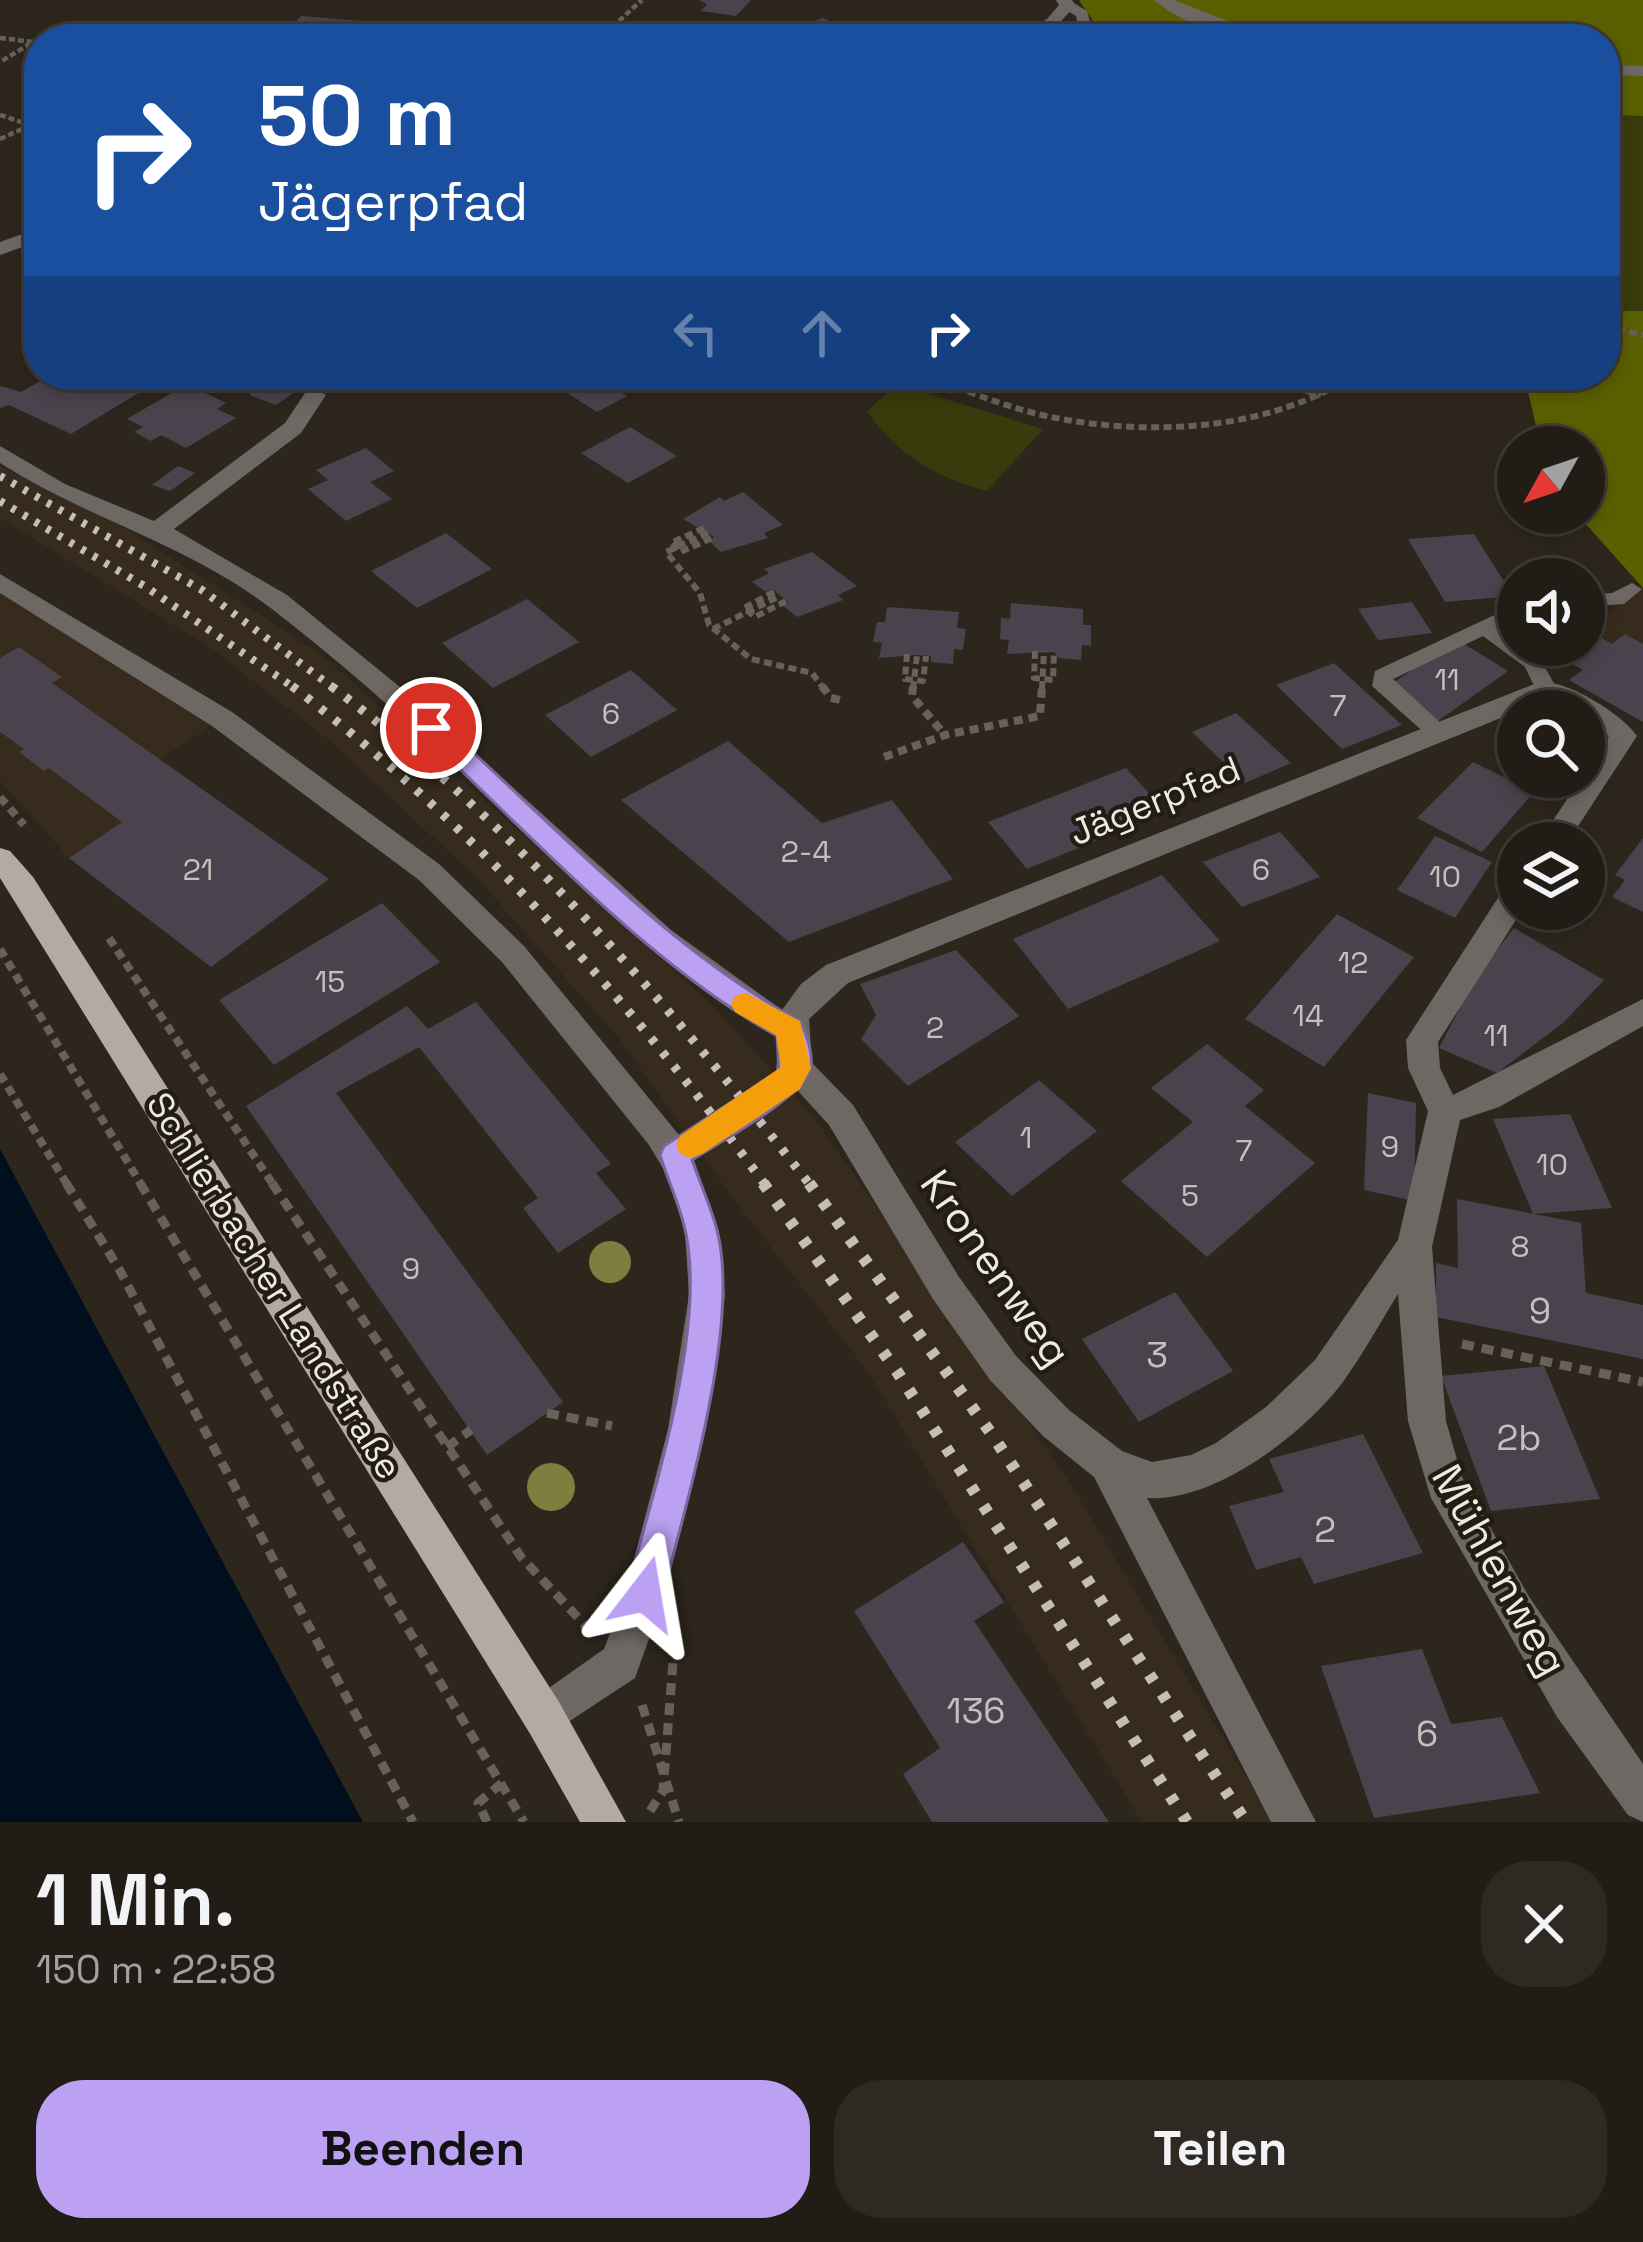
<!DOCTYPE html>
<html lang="de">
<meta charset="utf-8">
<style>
:root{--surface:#221c16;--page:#2e2923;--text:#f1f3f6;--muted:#a2a1a1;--line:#3f3a35;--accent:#bca0f2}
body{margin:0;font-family:"Space Grotesk",sans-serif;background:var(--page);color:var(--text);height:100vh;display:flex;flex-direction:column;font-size:45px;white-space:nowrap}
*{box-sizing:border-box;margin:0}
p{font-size:39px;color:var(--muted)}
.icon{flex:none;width:66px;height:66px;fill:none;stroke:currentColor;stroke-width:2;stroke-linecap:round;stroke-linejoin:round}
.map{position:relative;height:1822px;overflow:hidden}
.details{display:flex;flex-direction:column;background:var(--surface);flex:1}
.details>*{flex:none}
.guide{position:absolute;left:24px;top:24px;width:1596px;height:366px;border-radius:48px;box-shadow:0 6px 18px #0003,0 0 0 3px var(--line);background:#1a4fa0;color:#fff;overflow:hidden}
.needle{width:78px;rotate:230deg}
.buttons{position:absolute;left:1497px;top:426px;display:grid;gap:24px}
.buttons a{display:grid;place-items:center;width:108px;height:108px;border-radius:50%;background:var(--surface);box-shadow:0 6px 18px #0003,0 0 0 3px var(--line);font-size:60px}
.pin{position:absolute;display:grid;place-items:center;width:102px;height:102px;color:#fff;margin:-51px;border:6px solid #fff;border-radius:50%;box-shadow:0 3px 12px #0007}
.me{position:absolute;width:132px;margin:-66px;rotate:14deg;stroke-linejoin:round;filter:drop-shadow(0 0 9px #0008)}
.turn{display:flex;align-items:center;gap:42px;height:252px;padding:0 36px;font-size:54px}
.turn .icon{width:156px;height:156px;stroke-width:2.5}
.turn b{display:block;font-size:84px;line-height:102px}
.lanes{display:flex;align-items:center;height:114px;padding:0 36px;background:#0003;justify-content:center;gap:60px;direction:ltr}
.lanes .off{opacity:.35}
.round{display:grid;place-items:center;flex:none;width:126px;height:126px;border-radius:48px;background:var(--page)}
.summary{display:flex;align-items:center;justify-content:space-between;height:204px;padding:0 36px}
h1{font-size:72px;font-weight:700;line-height:90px}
.primary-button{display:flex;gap:24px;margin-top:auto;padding:24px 36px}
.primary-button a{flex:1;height:138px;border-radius:48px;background:var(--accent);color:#111;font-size:48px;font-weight:700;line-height:138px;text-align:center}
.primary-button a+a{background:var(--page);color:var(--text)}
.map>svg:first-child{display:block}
.built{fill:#372b1d}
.green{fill:#383b0b}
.forest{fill:#5a5f00}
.water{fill:#000e1d}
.building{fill:#4a434d}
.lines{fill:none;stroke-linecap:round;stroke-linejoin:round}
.path-far3{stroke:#676159;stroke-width:4.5;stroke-dasharray:6 3;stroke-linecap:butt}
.path-far2{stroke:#676159;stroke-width:6;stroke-dasharray:8 4.5;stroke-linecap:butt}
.path-far1{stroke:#676159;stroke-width:8;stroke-dasharray:9 6;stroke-linecap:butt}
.path{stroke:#676159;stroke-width:9;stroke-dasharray:12 8;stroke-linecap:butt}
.lane{fill:#6e6865;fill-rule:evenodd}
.street{fill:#6e6865;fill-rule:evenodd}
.primary{fill:#b5a9a3;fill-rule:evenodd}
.rail-far2{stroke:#c3beb7;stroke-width:8;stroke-dasharray:4.5 9;stroke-linecap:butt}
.rail-far1{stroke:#c3beb7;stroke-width:9;stroke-dasharray:6 12;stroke-linecap:butt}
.rail{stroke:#c3beb7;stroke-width:12;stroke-dasharray:8 15;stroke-linecap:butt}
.tree{fill:#7e7f3f}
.route{fill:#bca0f2;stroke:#7a689d;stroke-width:3}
.slow{fill:#f59e0b}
.labels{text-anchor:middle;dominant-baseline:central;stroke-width:9;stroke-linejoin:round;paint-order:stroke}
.number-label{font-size:30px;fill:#c5c0be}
.street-label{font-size:36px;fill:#eee9e3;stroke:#231c13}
.near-number-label{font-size:36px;fill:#c5c0be}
.near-street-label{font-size:42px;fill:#eee9e3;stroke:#231c13}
</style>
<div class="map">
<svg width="1643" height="1822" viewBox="0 0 1643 1822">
<rect width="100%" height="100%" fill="#2d261d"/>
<!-- built -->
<path class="built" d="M 0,466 L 115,522 L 321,654 L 710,1003 L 812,1115 L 1067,1478 L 1273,1822 L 1142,1822 L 866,1369 L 738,1205 L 618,1037 L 477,878 L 331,742 L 211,648 L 0,518 Z
M 1643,588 L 1643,722 L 1569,680 L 1582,670 L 1584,630 Z
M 0,592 L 211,726 L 95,801 L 122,822 L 69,858 L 0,780 Z"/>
<!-- green -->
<path class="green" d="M 1605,115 L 1643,116 L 1643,311 L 1605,311 Z
M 897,384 L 1043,429 L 987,491 C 937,478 897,455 867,411 Z"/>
<!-- forest -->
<path class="forest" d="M 1079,0 L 1643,0 L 1643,116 L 1605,115 L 1605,39 L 1105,39 Z
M 1605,311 L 1643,311 L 1643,588 L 1576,513 L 1584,513 L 1584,447 L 1541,447 L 1524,375 L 1605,375 Z"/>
<!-- water -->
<path class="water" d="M 0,1149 L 363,1822 L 0,1822 Z"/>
<!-- building -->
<path class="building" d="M 699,0 L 751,0 L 736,16 L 701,11 L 707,4 Z
M 301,16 L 373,22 L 359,39 L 280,39 Z
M 823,18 L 868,39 L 792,39 L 780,33 Z
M 51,375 L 84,375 L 100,382 L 113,375 L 168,375 L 71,434 L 9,405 L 0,408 L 0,386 L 21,392 Z
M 594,376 L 627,396 L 597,412 L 564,391 Z
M 276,377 L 302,387 L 276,405 L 249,395 Z
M 187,384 L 226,403 L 217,409 L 236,418 L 186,448 L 161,435 L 151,441 L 134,432 L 143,427 L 127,419 Z
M 630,427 L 677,456 L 628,483 L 581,453 Z
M 366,448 L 394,471 L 370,482 L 392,499 L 346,521 L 308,489 L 328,480 L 316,470 Z
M 178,466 L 195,473 L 170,491 L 152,485 Z
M 743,492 L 783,525 L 764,533 L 768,538 L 721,552 L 710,542 L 714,537 L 683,519 L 720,497 L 724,501 Z
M 446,533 L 492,569 L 417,608 L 371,571 Z
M 1474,534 L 1513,596 L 1445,602 L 1408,539 Z
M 812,552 L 857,586 L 838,595 L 843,600 L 797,617 L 783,606 L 789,603 L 772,589 L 766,592 L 752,582 L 769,573 L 764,569 Z
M 527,599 L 579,642 L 493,688 L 442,643 Z
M 1412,602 L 1432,633 L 1378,640 L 1358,609 Z
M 1011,603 L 1083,609 L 1083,625 L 1091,625 L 1091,646 L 1082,645 L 1081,660 L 1059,658 L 1054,652 L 1007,654 L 1009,640 L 1000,639 L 1001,618 L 1010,619 Z
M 887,607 L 959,612 L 957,628 L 966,629 L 963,650 L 954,649 L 953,664 L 931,662 L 931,656 L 917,655 L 879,658 L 882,643 L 873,642 L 877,622 L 885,622 Z
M 1584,628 L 1612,644 L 1625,634 L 1643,644 L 1643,722 L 1569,680 L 1583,670 L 1540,645 L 1584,645 Z
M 1456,639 L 1508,671 L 1438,721 L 1386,688 Z
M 19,647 L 62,677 L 52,683 L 329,879 L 211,967 L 69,858 L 122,822 L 49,768 L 44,771 L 19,752 L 24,749 L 0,732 L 0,658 Z
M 1334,663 L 1402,725 L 1342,749 L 1276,685 Z
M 631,670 L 677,710 L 591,757 L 545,715 Z
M 1236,713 L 1291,763 L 1245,783 L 1192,732 Z
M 728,741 L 822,823 L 892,800 L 953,879 L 789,942 L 621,800 Z
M 1473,762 L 1534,792 L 1482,852 L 1417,818 Z
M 1126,768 L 1166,812 L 1027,869 L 988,822 Z
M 1280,832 L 1320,877 L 1242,907 L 1203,862 Z
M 1435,836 L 1492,862 L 1455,918 L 1397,890 Z
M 1643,838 L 1643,912 L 1612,897 L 1625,880 L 1615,875 Z
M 1162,875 L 1220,941 L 1068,1009 L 1013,939 Z
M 382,903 L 440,962 L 274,1065 L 219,1000 Z
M 1337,914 L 1414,957 L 1324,1067 L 1245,1019 Z
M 1514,928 L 1604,980 L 1563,1023 L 1497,1073 L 1439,1048 L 1476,977 Z
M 956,950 L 1019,1016 L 908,1086 L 861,1039 L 876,1015 L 860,984 Z
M 476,1002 L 611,1164 L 596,1173 L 626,1209 L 558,1253 L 523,1208 L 538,1198 L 419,1047 L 336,1093 L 563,1402 L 487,1455 L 246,1106 L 407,1006 L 428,1029 Z
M 1207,1044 L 1264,1090 L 1245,1106 L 1315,1163 L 1207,1257 L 1121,1181 L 1193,1122 L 1151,1088 Z
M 1039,1080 L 1097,1131 L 1012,1196 L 955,1142 Z
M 1368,1093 L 1416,1103 L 1414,1201 L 1364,1190 Z
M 1570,1114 L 1612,1208 L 1533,1214 L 1493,1119 Z
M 1457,1199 L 1581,1223 L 1586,1293 L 1643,1305 L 1643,1359 L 1436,1317 L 1436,1263 L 1458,1268 Z
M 1175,1292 L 1233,1371 L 1139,1422 L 1082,1339 Z
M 1544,1366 L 1600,1499 L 1491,1511 L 1441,1376 Z
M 1363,1434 L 1423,1553 L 1314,1584 L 1301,1557 L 1256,1570 L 1229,1506 L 1284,1492 L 1269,1459 Z
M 963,1542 L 1004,1602 L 974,1621 L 1109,1822 L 932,1822 L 903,1774 L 940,1748 L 854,1611 Z
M 1422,1649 L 1451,1724 L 1502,1717 L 1540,1793 L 1374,1818 L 1321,1666 Z"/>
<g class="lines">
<!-- path-far3 -->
<path class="path-far3" d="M 0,38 L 33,42 L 0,62
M 599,39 L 642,0
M 0,115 L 27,124
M 0,139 L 31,125 L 27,124"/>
<!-- path-far2 -->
<path class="path-far2" d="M 1605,325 L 1643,335
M 921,375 C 962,389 1003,406 1046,416 C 1146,437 1267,432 1354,375
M 1209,375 L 1229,382 L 1267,379 L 1321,395
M 345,387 L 393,375
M 704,528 L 671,543 L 681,552 L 714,537
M 708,533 L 666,552 L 700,593 L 709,625 L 751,659 L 812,673 L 824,689
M 774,592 L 744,608 L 755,617 L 786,601
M 713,629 L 780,596
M 1035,651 L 1034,678 L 1053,680 L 1054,652
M 907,654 L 905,679 L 923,681 L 926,656
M 913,689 L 917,655
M 1042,689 L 1044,651"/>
<!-- path-far1 -->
<path class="path-far1" d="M 822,686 L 831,698 L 840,700
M 913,686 L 912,696 L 945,735
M 1499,745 L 1518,758
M 884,757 L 945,735 L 1040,716 L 1042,686
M 0,797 L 24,825
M 109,938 L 274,1186
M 0,949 L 142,1186
M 0,1074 L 68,1186"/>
<!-- path -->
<path class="path" d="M 66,1183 L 119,1269 L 413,1822
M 140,1183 L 524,1822
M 272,1183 L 521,1557 L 585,1625
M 1462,1344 L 1643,1382
M 547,1413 L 612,1426
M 447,1447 L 471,1430
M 642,1705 L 679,1822
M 650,1811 L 663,1791 L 673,1662
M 487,1822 L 478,1803 L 502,1783"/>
<!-- lane -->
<path class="lane" d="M 1062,2 L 1072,2 L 1087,11 L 1095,39 L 1081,39 L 1076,16 L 1062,8 Z
M 1632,583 L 1642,589 L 1624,604 L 1584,607 L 1584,595 L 1612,593 Z
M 1518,604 L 1518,619 L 1499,628 L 1540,658 L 1557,689 L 1554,694 L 1538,694 L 1525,667 L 1483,636 L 1393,679 L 1444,726 L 1447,731 L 1444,736 L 1428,736 L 1372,686 L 1375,671 Z"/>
<!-- street -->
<path class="street" d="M 1056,0 L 1072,0 L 1075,5 C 1058,27 1043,39 1015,39 L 1047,19 L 1059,5 Z
M 1154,0 L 1174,0 L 1273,39 C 1234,39 1184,26 1154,0 Z
M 1605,65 L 1643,66 L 1643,76 L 1605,75 Z
M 39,228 L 39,241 L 0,255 L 0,242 Z
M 315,388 L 326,395 L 301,433 L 174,529 L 287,595 L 411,696 L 671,930 L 782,1010 L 801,984 L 826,965 L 1537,683 C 1562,676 1624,715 1637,736 L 1567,843 L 1538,843 L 1609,736 L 1584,720 L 1584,711 L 1567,711 L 1545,700 L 848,983 L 809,1019 L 812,1063 L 853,1105 L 959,1277 L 1016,1356 L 1069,1410 L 1122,1451 L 1152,1462 L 1191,1455 L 1216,1443 L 1266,1407 L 1315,1360 L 1398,1240 L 1428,1111 L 1408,1068 L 1406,1040 L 1507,884 L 1518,881 L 1518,909 L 1523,909 L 1438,1042 L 1440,1068 L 1453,1095 L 1643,999 L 1643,1026 L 1499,1107 L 1460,1120 L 1432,1247 L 1446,1421 L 1462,1477 L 1528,1595 L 1643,1764 L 1643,1822 L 1628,1815 L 1557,1717 L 1431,1498 L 1408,1421 L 1398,1294 C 1380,1323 1363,1354 1343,1382 C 1304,1434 1214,1503 1147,1498 L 1316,1822 L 1271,1822 L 1094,1477 L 1043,1436 L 990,1380 L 933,1299 L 829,1125 L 798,1091 L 694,1160 L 719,1233 L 725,1295 L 706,1429 L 665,1594 L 635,1678 L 544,1738 L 529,1732 L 523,1717 L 529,1702 L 604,1649 L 625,1594 L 668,1429 L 689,1295 L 685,1233 L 671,1182 L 649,1145 L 502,962 L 419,880 L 212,726 L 0,593 L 0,574 L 232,712 L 439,864 L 524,946 L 679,1135 L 776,1071 L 779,1038 C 698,996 632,930 565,869 C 470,780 376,689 272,609 C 189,545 88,519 0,463 L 0,446 L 65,484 L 154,521 L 285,423 L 307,390 Z"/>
<!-- primary -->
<path class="primary" d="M 0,848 L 10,851 L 33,877 L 559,1702 L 626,1822 L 580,1822 L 529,1732 L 0,878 Z"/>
<!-- rail-far2 -->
<path class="rail-far2" d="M 0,476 L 202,590 L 335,689
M 0,501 L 146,587 L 296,689"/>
<!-- rail-far1 -->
<path class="rail-far1" d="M 292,686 C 475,826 630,1001 766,1186
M 331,686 C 516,825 669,1005 811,1186"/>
<!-- rail -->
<path class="rail" d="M 763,1183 L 898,1373 L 1187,1822
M 809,1183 L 993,1436 L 1246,1822"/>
</g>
<!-- trees -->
<g class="tree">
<circle cx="610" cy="1262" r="21"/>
<circle cx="551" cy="1487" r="24"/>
</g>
<!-- route -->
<path class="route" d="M 431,720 L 440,722 C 552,823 667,949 800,1021 C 806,1033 813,1053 811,1067 C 806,1096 718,1143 692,1160 C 700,1183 711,1207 717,1230 C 741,1323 687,1500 663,1594 L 658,1607 L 645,1613 L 632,1607 L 626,1594 C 652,1496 706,1333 686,1234 C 681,1207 668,1181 660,1155 L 664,1146 L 779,1071 L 777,1036 C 649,965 530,834 423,734 L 419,728 L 423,722 Z"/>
<!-- slow -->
<path class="slow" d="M 746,993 L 800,1021 L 811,1068 L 800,1089 L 702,1154 L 691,1158 L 680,1154 L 676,1145 L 680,1136 L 781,1067 L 776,1035 L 735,1012 L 731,1004 L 735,996 Z"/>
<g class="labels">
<!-- number labels -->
<g class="number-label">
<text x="1447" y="679">11</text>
<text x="1338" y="705">7</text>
<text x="611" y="713">6</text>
<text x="806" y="851">2-4</text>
<text x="198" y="869">21</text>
<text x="1261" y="869">6</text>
<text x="1445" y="876">10</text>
<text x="1353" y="962">12</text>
<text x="330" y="981">15</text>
<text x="1308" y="1015">14</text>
<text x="935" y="1027">2</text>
<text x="1496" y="1035">11</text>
<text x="1026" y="1137">1</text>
<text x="1390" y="1146">9</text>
<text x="1244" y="1150">7</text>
<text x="1552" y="1164">10</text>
<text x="1190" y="1195">5</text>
<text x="1520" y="1246">8</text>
<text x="411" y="1268">9</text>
</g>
<!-- street labels -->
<g class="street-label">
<text transform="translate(1155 801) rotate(-22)">Jägerpfad</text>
<text transform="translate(274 1286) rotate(58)">Schlierbacher Landstraße</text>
</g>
<!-- near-number labels -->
<g class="near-number-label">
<text x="1540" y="1311">9</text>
<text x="1157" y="1355">3</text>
<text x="1519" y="1438">2b</text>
<text x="1325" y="1530">2</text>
<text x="976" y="1711">136</text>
<text x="1427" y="1734">6</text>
</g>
<!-- near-street labels -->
<g class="near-street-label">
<text transform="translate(996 1268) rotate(55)">Kronenweg</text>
<text transform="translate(1500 1570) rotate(61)">Mühlenweg</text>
</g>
</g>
</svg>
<div class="buttons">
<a><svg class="needle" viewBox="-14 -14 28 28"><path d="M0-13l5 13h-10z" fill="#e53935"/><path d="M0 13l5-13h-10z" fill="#a2a1a1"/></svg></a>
<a><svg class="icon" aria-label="sound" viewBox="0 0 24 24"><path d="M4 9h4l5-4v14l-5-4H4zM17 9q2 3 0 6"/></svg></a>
<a><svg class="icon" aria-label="search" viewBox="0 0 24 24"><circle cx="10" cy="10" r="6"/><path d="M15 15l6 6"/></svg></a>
<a><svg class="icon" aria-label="layers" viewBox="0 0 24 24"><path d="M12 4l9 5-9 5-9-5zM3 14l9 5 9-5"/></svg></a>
</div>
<div class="pin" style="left:431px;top:728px;background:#d93025"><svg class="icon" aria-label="arrive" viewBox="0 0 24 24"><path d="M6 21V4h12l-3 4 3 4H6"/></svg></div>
<svg class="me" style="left:645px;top:1594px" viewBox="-20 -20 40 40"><path d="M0-17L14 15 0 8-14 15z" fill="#bca0f2" stroke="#fff" stroke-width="4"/></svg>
<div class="guide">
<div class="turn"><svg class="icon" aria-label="right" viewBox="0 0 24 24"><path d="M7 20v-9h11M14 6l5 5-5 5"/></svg><div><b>50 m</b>Jägerpfad</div></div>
<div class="lanes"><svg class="icon off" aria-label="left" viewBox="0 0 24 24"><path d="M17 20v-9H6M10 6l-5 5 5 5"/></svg><svg class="icon off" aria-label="ahead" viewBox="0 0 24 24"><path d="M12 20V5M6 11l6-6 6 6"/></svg><svg class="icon" aria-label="right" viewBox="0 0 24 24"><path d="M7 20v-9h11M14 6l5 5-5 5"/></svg></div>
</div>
</div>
<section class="details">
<div class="summary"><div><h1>1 Min.</h1><p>150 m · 22:58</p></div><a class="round"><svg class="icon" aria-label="close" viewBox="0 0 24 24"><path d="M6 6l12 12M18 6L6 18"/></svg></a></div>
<div class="primary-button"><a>Beenden</a><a>Teilen</a></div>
</section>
